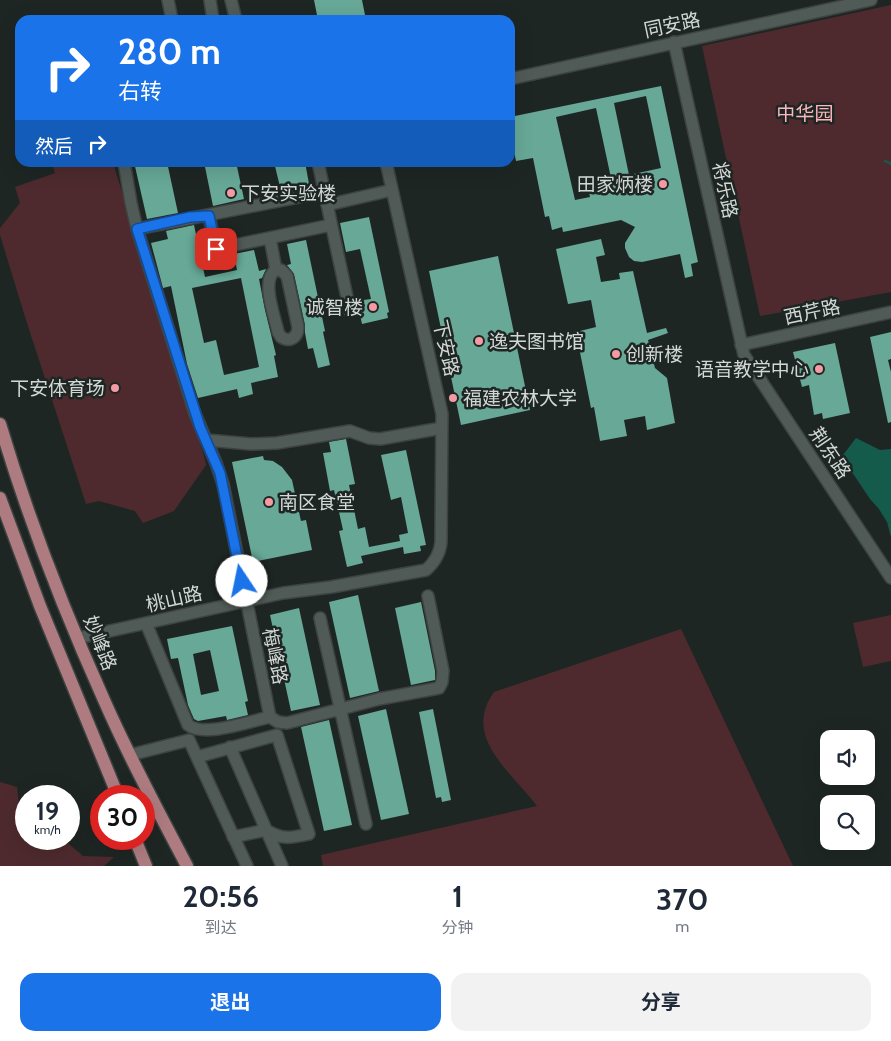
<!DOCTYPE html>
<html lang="zh">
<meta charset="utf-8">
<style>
:root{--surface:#fff;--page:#f2f2f3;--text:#1f2937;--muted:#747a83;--accent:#1a73e8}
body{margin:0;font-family:Cabin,"Noto Sans SC",sans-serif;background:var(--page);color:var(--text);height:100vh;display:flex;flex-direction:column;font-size:19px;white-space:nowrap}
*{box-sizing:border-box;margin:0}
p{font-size:16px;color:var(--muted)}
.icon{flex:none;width:28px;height:28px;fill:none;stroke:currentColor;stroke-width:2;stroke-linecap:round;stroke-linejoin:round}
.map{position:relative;height:866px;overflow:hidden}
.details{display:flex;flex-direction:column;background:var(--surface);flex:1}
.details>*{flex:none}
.guide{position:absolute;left:15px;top:15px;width:500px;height:152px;border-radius:15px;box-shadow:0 5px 20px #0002;background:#1a73e8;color:#fff;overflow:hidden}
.controls{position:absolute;left:820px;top:730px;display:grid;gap:10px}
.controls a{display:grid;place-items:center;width:55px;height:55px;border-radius:10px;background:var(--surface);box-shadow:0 5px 20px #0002;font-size:25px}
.speed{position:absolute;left:15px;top:785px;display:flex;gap:10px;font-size:25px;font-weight:700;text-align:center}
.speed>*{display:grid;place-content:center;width:65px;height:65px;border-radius:50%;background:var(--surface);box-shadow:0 5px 20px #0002;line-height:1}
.speed small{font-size:12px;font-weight:400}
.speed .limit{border:8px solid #d22;background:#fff;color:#111}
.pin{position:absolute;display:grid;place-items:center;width:42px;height:42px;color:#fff;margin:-21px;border-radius:10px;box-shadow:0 2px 8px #0006}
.me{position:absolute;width:55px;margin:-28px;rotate:349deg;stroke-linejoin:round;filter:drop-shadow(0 0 4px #0008)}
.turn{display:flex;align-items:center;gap:18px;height:105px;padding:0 20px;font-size:22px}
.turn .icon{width:65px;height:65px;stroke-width:2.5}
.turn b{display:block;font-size:35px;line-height:42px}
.then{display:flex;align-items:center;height:48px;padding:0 20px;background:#0003;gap:10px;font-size:19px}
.eta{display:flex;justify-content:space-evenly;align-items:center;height:85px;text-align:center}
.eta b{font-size:30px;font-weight:700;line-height:35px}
.cta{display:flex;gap:10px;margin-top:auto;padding:10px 20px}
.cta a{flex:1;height:58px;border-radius:15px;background:var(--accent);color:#fff;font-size:20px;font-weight:700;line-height:58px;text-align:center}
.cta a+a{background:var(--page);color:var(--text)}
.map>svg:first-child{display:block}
.green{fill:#4e2a2e}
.water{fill:#155b4c}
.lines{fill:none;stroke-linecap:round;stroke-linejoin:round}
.stream{stroke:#155b4c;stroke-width:2.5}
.building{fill:#67a897;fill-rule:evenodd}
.minor-casing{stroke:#3d4341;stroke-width:14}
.major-casing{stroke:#3d4341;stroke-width:15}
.minor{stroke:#505a57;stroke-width:11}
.major{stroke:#ae7c80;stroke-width:12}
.route-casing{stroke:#114b97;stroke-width:12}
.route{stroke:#1a73e8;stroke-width:9}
.poi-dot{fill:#f49aa3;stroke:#1e2624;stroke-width:2}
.labels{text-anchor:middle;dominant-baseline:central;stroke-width:5;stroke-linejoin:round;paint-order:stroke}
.street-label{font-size:19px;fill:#d2d8d6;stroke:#1e2624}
.park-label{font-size:19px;fill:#fcb6bc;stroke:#1e2624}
.poi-label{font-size:19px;fill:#d2d8d6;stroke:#1e2624;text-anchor:start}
</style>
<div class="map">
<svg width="891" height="866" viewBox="0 0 891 866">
<rect width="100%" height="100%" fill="#1e2624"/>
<!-- green -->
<path class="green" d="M 891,5 L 891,292 L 760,316 L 702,46 Z
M 52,163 L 113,163 L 204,456 L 206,465 L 174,511 L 143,523 L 135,511 L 99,501 L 86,504 L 26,320 L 0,235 L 0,228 L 20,203 L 15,187 L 55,173 Z
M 891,615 L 891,661 L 863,667 L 853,623 Z
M 681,629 L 793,866 L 323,866 L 321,855 L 537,806 C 513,773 461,738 494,692 Z
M 0,782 L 17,787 L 19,806 L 26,811 L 26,839 L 63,839 L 83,856 L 114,857 L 104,866 L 0,866 Z"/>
<!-- water -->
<path class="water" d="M 856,438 L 880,450 L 891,449 L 891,537 L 887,522 L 879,509 L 870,499 L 854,475 L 840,459 Z"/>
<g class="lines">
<!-- stream -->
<path class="stream" d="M 885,161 L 891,164"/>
</g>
<!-- building -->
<path class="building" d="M 314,0 L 362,0 L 366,20 L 318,20 Z
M 661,86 L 698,262 L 691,264 L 693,276 L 685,278 L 680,254 L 642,262 L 634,261 L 629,257 L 625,248 L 625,243 L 635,227 L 621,220 L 563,232 L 562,227 L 552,230 L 549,216 L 545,217 L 533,158 L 516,161 L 510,131 L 510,117 ZM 646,96 L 661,168 L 629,175 L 614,103 ZM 596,108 L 614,192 L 599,195 L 596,180 L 587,182 L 590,197 L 575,200 L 556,117 Z
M 134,162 L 167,162 L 178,213 L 147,219 Z
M 204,162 L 236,162 L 244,199 L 213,206 Z
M 274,162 L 305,162 L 309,184 L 281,191 Z
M 369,217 L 389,312 L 387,313 L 388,318 L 362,324 L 357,301 L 371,299 L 360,249 L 346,252 L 340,223 Z
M 194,225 L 205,277 L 237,270 L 234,254 L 254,250 L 259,271 L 266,269 L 262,278 L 259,279 L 265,310 L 276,355 L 274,356 L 278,377 L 251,383 L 253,394 L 239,398 L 237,389 L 198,398 L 187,364 L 171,286 L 163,288 L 151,243 L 168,239 L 166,231 ZM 241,278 L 259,367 L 224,375 L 216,340 L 204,343 L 192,288 Z
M 601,239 L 605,255 L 596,257 L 601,282 L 620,279 L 619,273 L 633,271 L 647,333 L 666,328 L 668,333 L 648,340 L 655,368 L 667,378 L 675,423 L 647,430 L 645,416 L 624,420 L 627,436 L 600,441 L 594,407 L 591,408 L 576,332 L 596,327 L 591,300 L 568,304 L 556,249 Z
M 306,240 L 325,331 L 323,332 L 330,365 L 318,368 L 313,348 L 308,349 L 305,333 L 305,325 L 294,274 L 287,265 L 291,264 L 287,244 Z
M 498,256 L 530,410 L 461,425 L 429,271 Z
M 891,332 L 891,359 L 888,360 L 891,372 L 891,422 L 888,423 L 870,337 Z
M 835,343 L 850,413 L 823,419 L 822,413 L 814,415 L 809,385 L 802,387 L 793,352 Z
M 346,439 L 355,484 L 349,485 L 358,529 L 365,527 L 369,547 L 400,541 L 399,535 L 408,533 L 401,497 L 391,500 L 381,455 L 406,450 L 426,545 L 420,546 L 421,551 L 404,554 L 403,547 L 361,556 L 363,563 L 347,567 L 339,531 L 343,530 L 334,490 L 330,491 L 323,453 L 331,452 L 329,442 Z
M 263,456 L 264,460 L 273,461 L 282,467 L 292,480 L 301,521 L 306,520 L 312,550 L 253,562 L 232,462 Z
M 358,595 L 379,691 L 350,698 L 329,602 Z
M 421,602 L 435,671 L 435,680 L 411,685 L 395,608 Z
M 299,608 L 320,705 L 291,711 L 270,615 Z
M 232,626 L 248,701 L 245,702 L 248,715 L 227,720 L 226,716 L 198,721 L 194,719 L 188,705 L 178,658 L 171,659 L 167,639 ZM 210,650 L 219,691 L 201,695 L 193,654 Z
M 386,709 L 409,814 L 381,820 L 358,716 Z
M 433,709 L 451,800 L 442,802 L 441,797 L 436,798 L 419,712 Z
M 329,720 L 352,825 L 324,831 L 301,727 Z"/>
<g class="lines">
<defs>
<path id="minor" d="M 168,0 L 172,20
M 210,0 L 213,20
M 231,0 L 236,20
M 674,42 L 744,355 L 891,578
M 510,79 L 871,0
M 124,162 L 131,203 L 137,229 L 195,414 L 216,463 L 223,484 L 270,717
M 318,162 L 350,311
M 327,205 L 392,190
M 209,216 L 216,249 L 331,225
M 137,229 L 324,192
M 270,238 L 276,270
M 276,270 L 281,270 L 287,276 L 298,327 C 298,337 290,343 281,337 L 278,332 C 275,317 260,279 276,270 Z
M 741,345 L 891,312
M 206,440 L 251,444 L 277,443 L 350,431 L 369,438 L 380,439 L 442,428
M 320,618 L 366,824
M 146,623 L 188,725 C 205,738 250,721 270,717 L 278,722 L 287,723 L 379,699 L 439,688 L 442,682 L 443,671 L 428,596
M 78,638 L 283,593 L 331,587 L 426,570 C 435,562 440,554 441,542 L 442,414 L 386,162
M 230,747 L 282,866
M 130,755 L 189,740 L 247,866
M 197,757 L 277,735 L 309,834 C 291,838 282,840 266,830 L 233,837"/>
<path id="major" d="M 0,424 C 28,518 64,611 104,700 C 129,757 158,811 187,866
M 0,498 L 40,606 L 118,796
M 135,839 L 146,866"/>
</defs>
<!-- minor casing -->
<use href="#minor" class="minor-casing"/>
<!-- major casing -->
<use href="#major" class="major-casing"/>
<!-- minor -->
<use href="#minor" class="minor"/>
<!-- major -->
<use href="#major" class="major"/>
</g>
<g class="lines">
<defs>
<path id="route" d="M 216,249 L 209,216 L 190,217 L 137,229 L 200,427 L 220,473 L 242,581"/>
</defs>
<!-- route casing -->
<use href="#route" class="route-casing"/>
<!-- route -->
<use href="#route" class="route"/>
</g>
<!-- markers -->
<g class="poi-dot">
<circle cx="663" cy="184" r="5"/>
<circle cx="231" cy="193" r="5"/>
<circle cx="373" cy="307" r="5"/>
<circle cx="479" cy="341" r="5"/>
<circle cx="616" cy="354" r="5"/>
<circle cx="819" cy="369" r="5"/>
<circle cx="115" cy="388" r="5"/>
<circle cx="453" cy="398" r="5"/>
<circle cx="269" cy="502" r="5"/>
</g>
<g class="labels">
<!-- street labels -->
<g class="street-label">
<text transform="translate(672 25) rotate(-12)">同安路</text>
<text transform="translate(725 190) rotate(78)">将乐路</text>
<text transform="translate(812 312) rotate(-12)">西芹路</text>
<text transform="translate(446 348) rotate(77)">下安路</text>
<text transform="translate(830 453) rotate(56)">荆东路</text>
<text transform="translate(174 599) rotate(-13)">桃山路</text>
<text transform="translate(100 643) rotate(68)">妙峰路</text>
<text transform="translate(275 656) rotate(78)">梅峰路</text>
</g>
<!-- park labels -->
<g class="park-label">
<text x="805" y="113">中华园</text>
</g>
<!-- poi labels -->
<g class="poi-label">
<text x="653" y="184" text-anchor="end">田家炳楼</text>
<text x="241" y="193">下安实验楼</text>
<text x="363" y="307" text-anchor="end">诚智楼</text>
<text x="489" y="341">逸夫图书馆</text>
<text x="626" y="354">创新楼</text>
<text x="809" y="369" text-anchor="end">语音教学中心</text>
<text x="105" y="388" text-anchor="end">下安体育场</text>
<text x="463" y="398">福建农林大学</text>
<text x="279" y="502">南区食堂</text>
</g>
</g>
</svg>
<div class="controls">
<a><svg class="icon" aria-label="sound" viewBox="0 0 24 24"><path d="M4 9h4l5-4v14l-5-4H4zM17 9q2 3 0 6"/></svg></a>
<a><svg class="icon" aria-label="search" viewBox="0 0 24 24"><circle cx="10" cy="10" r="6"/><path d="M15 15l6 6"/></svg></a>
</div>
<div class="speed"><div>19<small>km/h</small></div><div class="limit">30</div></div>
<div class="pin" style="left:216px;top:249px;background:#d93025"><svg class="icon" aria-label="arrive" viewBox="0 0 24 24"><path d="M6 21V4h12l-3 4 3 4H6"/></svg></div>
<svg class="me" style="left:242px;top:581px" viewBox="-20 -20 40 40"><circle r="19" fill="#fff"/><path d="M0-13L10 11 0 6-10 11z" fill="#1a73e8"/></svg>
<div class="guide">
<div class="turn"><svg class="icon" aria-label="right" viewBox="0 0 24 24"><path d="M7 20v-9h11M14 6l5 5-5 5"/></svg><div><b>280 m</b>右转</div></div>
<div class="then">然后<svg class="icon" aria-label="right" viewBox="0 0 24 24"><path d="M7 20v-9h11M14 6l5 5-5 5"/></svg></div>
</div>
</div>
<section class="details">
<div class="eta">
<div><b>20:56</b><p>到达</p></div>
<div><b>1</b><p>分钟</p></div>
<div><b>370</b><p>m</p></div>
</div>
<div class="cta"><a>退出</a><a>分享</a></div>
</section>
